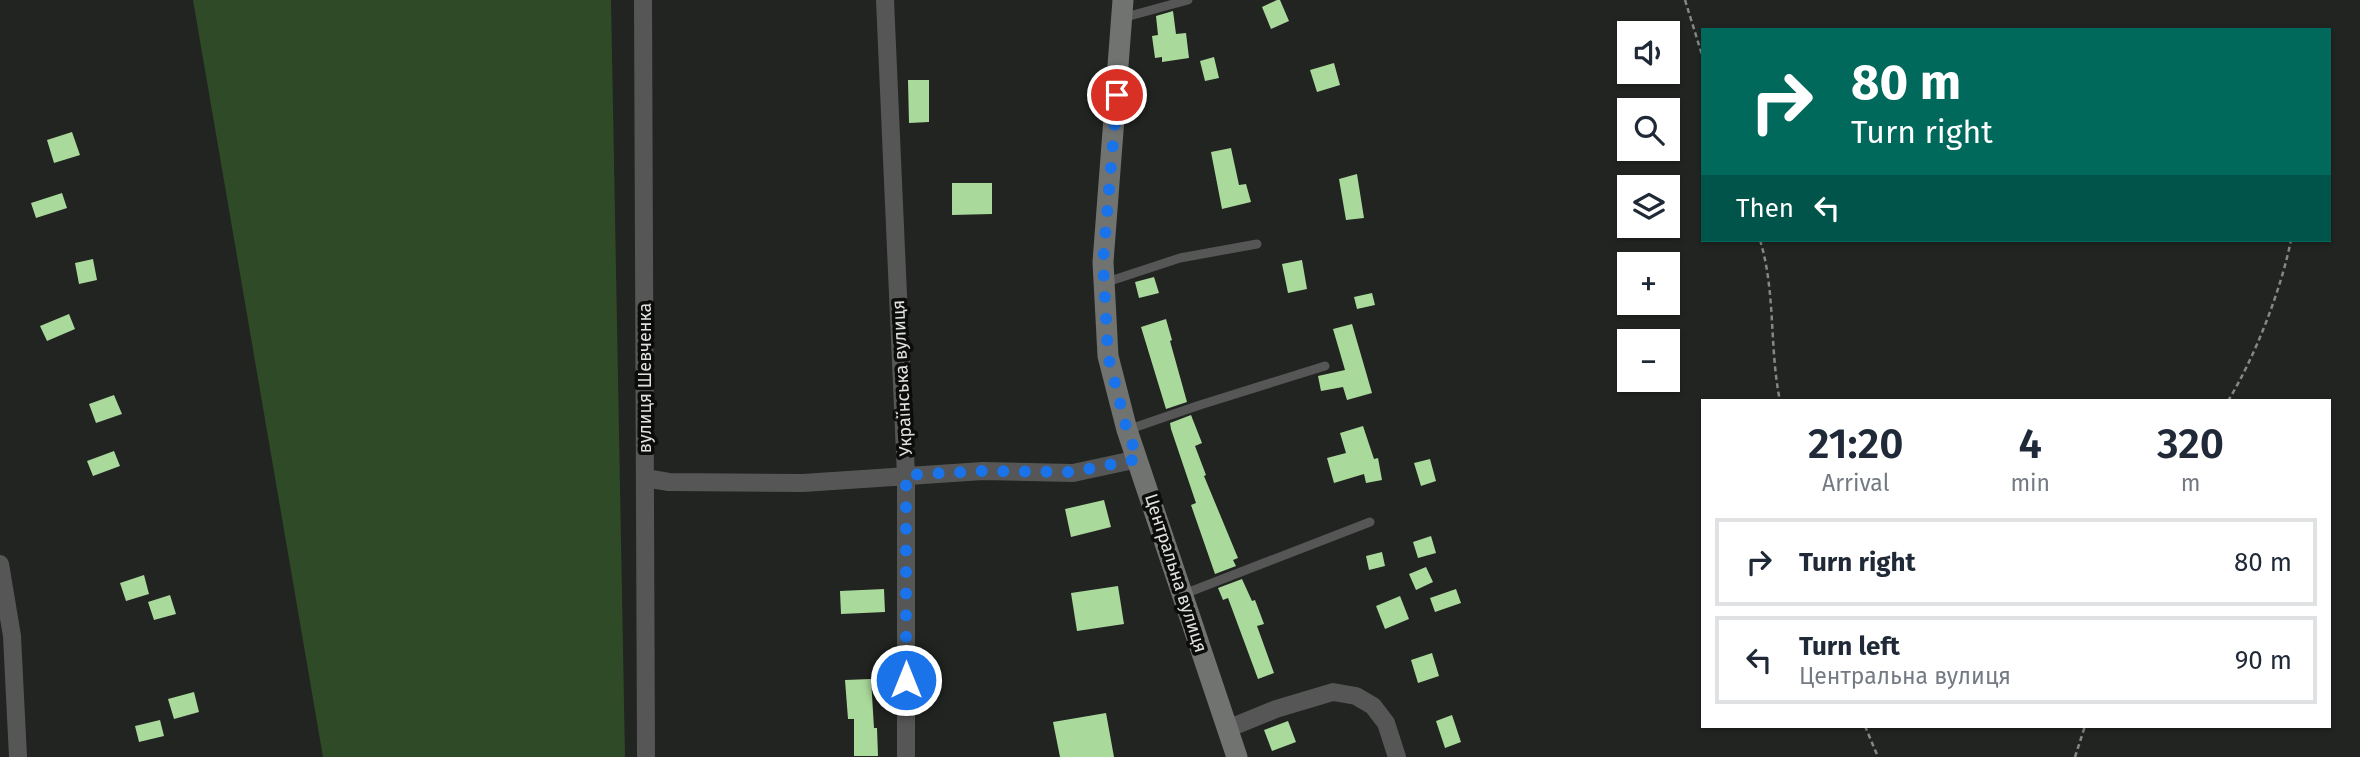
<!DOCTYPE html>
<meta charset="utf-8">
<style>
:root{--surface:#fff;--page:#f2f2f3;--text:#1f2937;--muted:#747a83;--line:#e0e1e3}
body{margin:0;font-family:"Fira Sans",sans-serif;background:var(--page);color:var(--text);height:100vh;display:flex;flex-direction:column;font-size:26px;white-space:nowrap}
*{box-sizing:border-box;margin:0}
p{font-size:23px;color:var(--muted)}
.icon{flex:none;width:38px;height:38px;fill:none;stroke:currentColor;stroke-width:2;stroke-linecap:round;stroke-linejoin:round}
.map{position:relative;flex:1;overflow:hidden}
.drawer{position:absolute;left:1701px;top:399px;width:630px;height:329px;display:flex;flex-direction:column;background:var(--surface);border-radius:0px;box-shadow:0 2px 5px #0004}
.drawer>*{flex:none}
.top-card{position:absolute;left:1701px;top:28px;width:630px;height:214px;border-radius:0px;box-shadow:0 2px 5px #0004;background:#00695c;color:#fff;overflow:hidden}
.buttons{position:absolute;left:1617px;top:21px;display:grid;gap:14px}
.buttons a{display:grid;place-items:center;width:63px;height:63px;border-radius:0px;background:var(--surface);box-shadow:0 2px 5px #0004;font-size:35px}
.pin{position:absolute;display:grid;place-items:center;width:60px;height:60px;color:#fff;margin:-30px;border:4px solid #fff;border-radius:50%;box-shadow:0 2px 7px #0007}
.me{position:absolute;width:77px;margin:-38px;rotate:0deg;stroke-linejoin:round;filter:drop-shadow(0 0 5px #0008)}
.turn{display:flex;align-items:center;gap:24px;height:147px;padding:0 35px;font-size:32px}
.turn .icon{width:91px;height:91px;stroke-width:2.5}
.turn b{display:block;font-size:49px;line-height:60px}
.then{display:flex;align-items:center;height:66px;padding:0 35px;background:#0003;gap:14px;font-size:26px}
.eta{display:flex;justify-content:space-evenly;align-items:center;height:119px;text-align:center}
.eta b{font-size:42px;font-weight:600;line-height:49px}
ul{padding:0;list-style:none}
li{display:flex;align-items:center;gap:21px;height:88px;margin:0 14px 10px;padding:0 21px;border:4px solid var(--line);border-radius:0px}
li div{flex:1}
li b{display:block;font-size:26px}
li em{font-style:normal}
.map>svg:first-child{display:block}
.green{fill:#2f4a26}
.building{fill:#aada9b}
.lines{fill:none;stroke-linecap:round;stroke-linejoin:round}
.path{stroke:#848784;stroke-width:2.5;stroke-dasharray:5 3.5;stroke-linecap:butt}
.lane{stroke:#555655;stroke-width:9}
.street{stroke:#555655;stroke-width:18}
.secondary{stroke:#717371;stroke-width:21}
.route{stroke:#1a73e8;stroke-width:12;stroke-dasharray:0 21.6}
.labels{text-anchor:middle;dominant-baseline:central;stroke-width:7;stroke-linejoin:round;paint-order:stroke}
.street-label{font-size:18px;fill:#e0e2e0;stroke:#0c0d0b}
</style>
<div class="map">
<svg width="2360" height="757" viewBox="0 0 2360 757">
<rect width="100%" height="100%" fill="#212421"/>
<!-- green -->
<path class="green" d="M 193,0 L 611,0 L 625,757 L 323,757 Z"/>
<!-- building -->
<path class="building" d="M 1277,0 L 1280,0 L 1289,21 L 1271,29 L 1262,7 Z
M 1173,11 L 1176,34 L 1186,33 L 1189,58 L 1162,62 L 1162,57 L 1155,58 L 1152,36 L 1158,35 L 1156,16 Z
M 1214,57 L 1219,78 L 1205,81 L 1200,61 Z
M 1334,63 L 1340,85 L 1317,92 L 1310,70 Z
M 908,80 L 929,80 L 929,122 L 909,123 Z
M 72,132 L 80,155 L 54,163 L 47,140 Z
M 1231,148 L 1239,185 L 1246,184 L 1251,202 L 1222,209 L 1211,152 Z
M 1357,174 L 1364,218 L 1346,220 L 1339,179 Z
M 952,183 L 992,183 L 992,214 L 952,215 Z
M 62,193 L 67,208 L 36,218 L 31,203 Z
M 93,259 L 97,280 L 79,284 L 75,263 Z
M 1302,260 L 1307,289 L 1288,293 L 1282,264 Z
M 1154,277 L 1159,293 L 1139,298 L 1135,282 Z
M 1372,293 L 1375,305 L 1357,309 L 1354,297 Z
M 69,314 L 75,329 L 47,341 L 40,326 Z
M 1166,319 L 1172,340 L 1170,341 L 1187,402 L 1166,409 L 1141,327 Z
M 1352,324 L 1372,393 L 1347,400 L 1343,387 L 1321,391 L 1318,376 L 1345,370 L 1333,329 Z
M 114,395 L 122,414 L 96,423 L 89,404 Z
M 1191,415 L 1202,443 L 1195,446 L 1206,475 L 1204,476 L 1238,558 L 1233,560 L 1236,566 L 1215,574 L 1191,505 L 1196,503 L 1171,429 L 1170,423 Z
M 1363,426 L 1374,459 L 1378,458 L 1382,480 L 1366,483 L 1364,474 L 1334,483 L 1327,458 L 1346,453 L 1340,433 Z
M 114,451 L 120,466 L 93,476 L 87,461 Z
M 1430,459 L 1436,481 L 1421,486 L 1414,463 Z
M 1104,500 L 1111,527 L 1071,537 L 1065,509 Z
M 1431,536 L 1436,553 L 1418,558 L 1413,542 Z
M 1382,552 L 1385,566 L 1369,570 L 1366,556 Z
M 1426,567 L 1433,582 L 1416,590 L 1409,574 Z
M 144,575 L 149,594 L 126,601 L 120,583 Z
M 1242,579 L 1252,601 L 1255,600 L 1264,624 L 1257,626 L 1274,673 L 1258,679 L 1228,598 L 1223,600 L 1218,588 Z
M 1118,586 L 1124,624 L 1077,631 L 1071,593 Z
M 884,589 L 885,612 L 841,614 L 840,591 Z
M 1456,589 L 1461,603 L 1435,612 L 1430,598 Z
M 170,595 L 176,614 L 154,620 L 148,602 Z
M 1400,596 L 1409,619 L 1385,629 L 1376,606 Z
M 1432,653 L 1439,676 L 1418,683 L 1411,660 Z
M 871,679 L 874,728 L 877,728 L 878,756 L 854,756 L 854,719 L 848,719 L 845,680 Z
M 194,692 L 199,712 L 174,719 L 168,699 Z
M 1106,713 L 1114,757 L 1060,757 L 1053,722 Z
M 1452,715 L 1461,742 L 1445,748 L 1436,721 Z
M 160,720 L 164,736 L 139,742 L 135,726 Z
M 1288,721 L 1296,742 L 1272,751 L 1264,730 Z"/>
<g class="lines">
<!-- path -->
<path class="path" d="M 1685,0 L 1703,58
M 1760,240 C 1776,292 1769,347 1780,401
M 2228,401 C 2255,357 2281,290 2291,240
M 1865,726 L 1878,757
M 2075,757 L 2085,726"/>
<!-- lane -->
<path class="lane" d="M 1122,18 L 1188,0
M 1104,283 L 1180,258 L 1257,244
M 1127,430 L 1200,405 L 1325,366
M 1184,594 L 1370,522"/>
<!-- street -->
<path class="street" d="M 643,0 L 646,757
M 885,0 L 906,476 L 906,757
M 645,478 L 669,482 L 803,483 L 983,471 L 1073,473 L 1138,459
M 0,564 L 12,636 L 18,757
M 1227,729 L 1276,709 L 1333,692 L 1356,696 L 1373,706 L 1386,723 L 1397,757"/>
<!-- secondary -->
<path class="secondary" d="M 1123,0 L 1103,262 L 1108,356 L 1127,430 L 1237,757"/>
</g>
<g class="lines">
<!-- route -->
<path class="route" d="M 906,680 L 906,475 L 983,471 L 1073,472 L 1138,459 L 1127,430 L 1108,356 L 1103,262 L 1117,95"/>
</g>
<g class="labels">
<!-- street labels -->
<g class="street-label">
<text transform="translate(645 378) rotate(-90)">вулиця Шевченка</text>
<text transform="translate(902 378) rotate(-93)">Українська вулиця</text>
<text transform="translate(1176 573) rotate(72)">Центральна вулиця</text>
</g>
</g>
</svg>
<div class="buttons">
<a><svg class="icon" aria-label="sound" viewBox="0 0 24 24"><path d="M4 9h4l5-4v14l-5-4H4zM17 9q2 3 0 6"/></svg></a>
<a><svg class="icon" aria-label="search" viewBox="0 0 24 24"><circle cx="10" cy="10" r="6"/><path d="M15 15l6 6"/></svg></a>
<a><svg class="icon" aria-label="layers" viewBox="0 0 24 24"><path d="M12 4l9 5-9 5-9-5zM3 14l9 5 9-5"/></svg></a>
<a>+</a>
<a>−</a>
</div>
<div class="pin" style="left:1117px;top:95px;background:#d93025"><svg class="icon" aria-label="arrive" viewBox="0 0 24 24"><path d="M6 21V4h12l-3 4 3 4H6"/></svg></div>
<svg class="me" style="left:906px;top:680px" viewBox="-20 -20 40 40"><circle r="17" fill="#1a73e8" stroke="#fff" stroke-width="3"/><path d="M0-11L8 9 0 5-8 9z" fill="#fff"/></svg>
<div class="top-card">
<div class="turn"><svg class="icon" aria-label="right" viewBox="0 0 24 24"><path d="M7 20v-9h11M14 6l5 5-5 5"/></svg><div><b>80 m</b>Turn right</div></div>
<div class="then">Then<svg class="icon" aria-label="left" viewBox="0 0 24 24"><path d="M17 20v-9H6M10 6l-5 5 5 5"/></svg></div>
</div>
<section class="drawer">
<div class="eta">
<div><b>21:20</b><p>Arrival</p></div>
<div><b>4</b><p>min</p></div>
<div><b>320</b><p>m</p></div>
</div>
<ul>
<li><svg class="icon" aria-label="right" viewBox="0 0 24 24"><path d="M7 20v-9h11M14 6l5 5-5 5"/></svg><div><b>Turn right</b></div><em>80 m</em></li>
<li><svg class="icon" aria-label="left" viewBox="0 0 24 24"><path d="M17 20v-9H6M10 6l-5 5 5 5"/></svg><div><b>Turn left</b><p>Центральна вулиця</p></div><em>90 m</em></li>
</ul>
</section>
</div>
